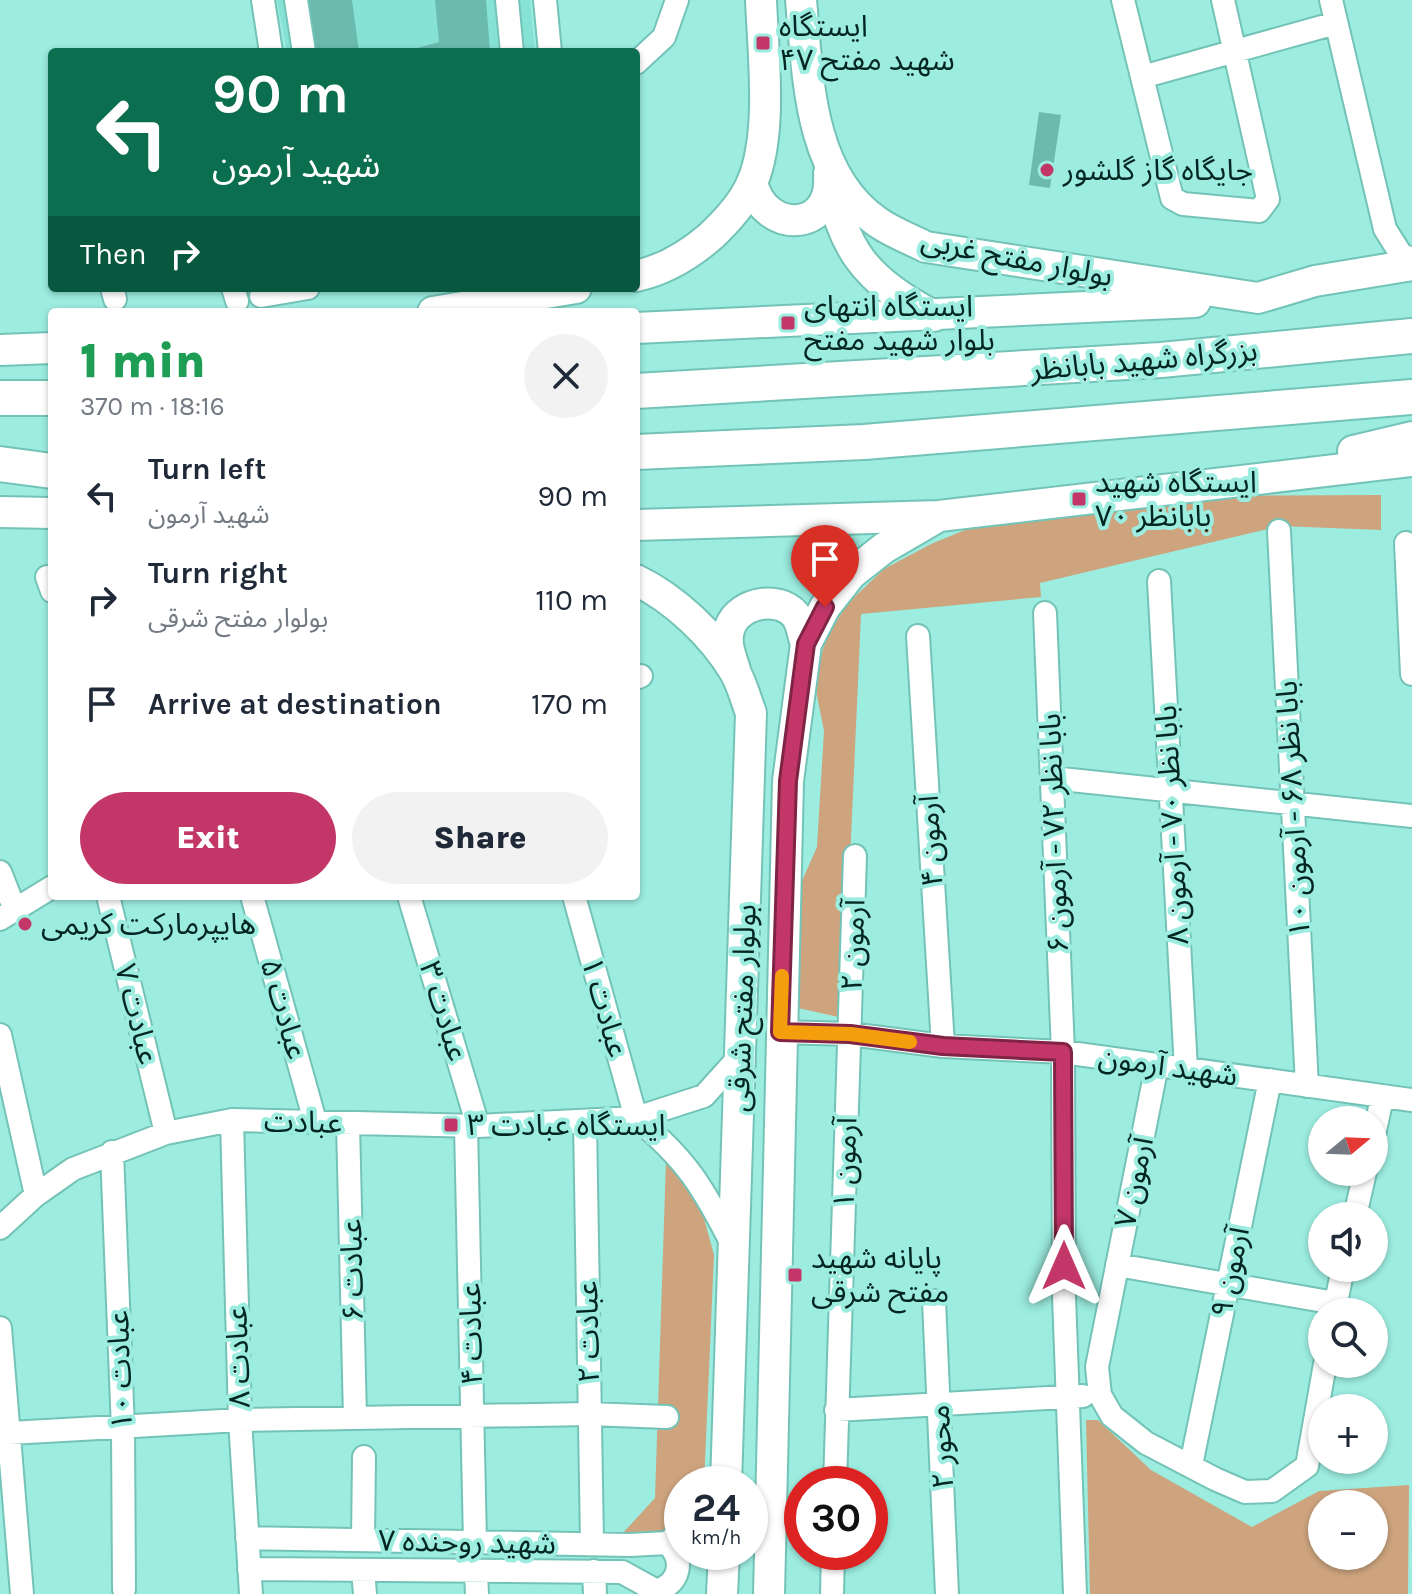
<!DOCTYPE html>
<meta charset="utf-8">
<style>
:root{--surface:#fff;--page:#f2f2f3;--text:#1f2937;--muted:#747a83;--accent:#c33768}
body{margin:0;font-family:Karla,"Noto Sans Arabic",sans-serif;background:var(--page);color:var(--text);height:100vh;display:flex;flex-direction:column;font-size:30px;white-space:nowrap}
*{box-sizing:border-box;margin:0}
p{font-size:26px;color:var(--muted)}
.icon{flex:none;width:44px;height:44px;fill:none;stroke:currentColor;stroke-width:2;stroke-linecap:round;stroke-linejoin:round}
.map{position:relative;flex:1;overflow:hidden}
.drawer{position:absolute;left:48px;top:308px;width:592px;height:592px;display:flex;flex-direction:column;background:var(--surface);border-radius:8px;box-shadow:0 2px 6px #0004}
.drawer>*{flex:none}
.hud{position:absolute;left:48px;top:48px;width:592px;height:244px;border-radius:8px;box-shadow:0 2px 6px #0004;background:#0b6e4f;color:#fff;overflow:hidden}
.needle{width:52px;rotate:71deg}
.controls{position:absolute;left:1308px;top:1106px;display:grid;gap:16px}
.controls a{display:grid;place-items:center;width:80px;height:80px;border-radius:50%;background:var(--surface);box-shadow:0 2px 6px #0004;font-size:40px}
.speed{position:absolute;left:664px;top:1466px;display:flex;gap:16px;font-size:40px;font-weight:700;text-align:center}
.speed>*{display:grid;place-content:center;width:104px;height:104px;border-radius:50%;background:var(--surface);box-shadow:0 2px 6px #0004;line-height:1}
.speed small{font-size:20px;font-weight:400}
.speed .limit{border:12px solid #d22;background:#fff;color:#111}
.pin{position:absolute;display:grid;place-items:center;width:68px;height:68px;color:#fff;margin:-82px -34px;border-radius:50% 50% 50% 0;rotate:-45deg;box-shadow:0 0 8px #0007}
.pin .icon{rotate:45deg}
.me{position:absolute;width:88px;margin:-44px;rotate:0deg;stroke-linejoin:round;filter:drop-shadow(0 0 6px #0008)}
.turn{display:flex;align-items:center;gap:28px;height:168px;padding:0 32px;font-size:36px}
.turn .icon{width:104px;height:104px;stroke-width:2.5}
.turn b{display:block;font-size:56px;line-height:68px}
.then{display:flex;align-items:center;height:76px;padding:0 32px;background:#0003;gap:16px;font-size:30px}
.round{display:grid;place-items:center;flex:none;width:84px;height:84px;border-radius:42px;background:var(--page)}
.head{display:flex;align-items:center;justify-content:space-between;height:136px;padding:0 32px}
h1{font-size:48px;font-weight:800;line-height:60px;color:#1e9e55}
.action{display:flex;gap:16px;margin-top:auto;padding:16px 32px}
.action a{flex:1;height:92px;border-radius:48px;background:var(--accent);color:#fff;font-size:32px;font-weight:800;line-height:92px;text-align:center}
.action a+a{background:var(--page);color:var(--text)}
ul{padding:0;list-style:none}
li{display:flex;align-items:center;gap:24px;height:104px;padding:0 32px}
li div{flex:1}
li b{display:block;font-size:30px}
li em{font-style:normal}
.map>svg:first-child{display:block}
.built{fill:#86e2d4}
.green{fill:#cda47e;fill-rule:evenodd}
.building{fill:#6abaae}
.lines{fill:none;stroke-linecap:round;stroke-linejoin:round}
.minor-casing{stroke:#73c3b7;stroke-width:26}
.major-casing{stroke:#73c3b7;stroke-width:34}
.highway-casing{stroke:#73c3b7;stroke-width:38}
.minor{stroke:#fff;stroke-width:22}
.major{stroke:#fff;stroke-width:30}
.highway{stroke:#fff;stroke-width:34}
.route-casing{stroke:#7f2444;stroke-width:20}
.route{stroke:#c33768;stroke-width:14}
.slow{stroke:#f59e0b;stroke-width:14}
.poi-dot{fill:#c33768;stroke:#9cece0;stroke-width:3}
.labels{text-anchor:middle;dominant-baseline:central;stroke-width:8;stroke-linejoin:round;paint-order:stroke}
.poi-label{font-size:30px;fill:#032622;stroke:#9cece0;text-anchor:start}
.street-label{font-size:30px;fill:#032622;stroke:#9cece0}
</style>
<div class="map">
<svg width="1412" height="1594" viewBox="0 0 1412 1594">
<rect width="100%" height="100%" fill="#9cece0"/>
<!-- built -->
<path class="built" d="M 277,0 L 530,0 L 535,52 L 287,52 Z"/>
<!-- green -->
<path class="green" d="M 1381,495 L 1381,530 L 1280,526 L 1040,583 L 1041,597 L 861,614 L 843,1018 L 798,1008 L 801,883 L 817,847 L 824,731 L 814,681 L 826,639 L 847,604 L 884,569 L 931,544 L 977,525 L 1199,496 Z
M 666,1160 L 698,1196 L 714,1255 L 704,1484 L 682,1484 L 682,1521 L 660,1534 L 622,1534 L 655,1498 Z
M 1086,1420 L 1098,1420 L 1151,1470 L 1252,1527 L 1319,1491 L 1409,1485 L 1408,1594 L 1090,1594 ZM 1322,1504 L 1374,1504 L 1374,1556 L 1322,1556 Z"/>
<!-- building -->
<path class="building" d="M 302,0 L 352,0 L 359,52 L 310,52 Z
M 435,0 L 486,0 L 490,52 L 403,52 L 439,42 Z
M 1039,112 L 1061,115 L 1050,188 L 1029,185 Z"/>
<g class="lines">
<defs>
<path id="minor" d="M 263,0 L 271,52
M 296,0 L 304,52
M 507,0 L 512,52
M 545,0 L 550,52
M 1123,0 L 1172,198 L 1183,204 L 1259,211 L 1268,199 L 1223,0
M 1331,0 L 1385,229 L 1402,256 L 1412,258
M 636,63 L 664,37 L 677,0
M 1142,77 L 1336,23
M 112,288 L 115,299
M 233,288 L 237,301
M 261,296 L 308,288
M 1279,531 L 1307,1086
M 1406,543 L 1412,674
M 47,577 L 52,591
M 1159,581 L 1186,1069
M 1045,613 L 1063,1052 L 1064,1296 L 1075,1594
M 918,636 L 943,1046
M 636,678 L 641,676
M 1052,778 L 1412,816
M 0,872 L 15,910
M 108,896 L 166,1133
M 252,896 L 315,1121
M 409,896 L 478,1126
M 574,896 L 636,1118
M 0,919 L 52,887
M 780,1032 L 850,1034 L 943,1046 L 1063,1052 L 1412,1100
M 0,1035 L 36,1195
M 1157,1065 L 1097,1367 L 1100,1395 L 1112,1416 L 1146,1443 L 1215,1479 L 1245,1492 L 1272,1491 L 1307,1466 L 1325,1364
M 636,1118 C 687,1160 703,1187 733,1246
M 232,1120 L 240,1420 L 251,1594
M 585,1121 L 592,1543
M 348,1123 L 355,1418
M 466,1126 L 475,1542
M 1374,1135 L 1382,1098
M 112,1152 L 123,1429 L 124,1589
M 1355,1216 L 1365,1172
M 0,1228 L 36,1195 L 73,1169 L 166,1133 L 232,1120 L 478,1126 L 636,1118 L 704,1096 L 741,1055
M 1117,1265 L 1335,1303
M 934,1301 L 947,1594
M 1334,1312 L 1343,1268
M 0,1328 L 22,1594
M 836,1410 L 1083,1396
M 10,1433 L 240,1420 L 589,1414 L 667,1417
M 1191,1465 L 1270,1080
M 835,1484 L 855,856
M 247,1538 L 630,1545 L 667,1543 L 682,1531
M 363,1540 L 364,1457
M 249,1569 L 622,1572 L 662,1594
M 363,1570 L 365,1594
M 594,1571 L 595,1594
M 476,1572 L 477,1594
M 659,1590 C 681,1581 684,1559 667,1543
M 832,1594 L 833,1552"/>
<path id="major" d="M 801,0 C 808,76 808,173 876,221 C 891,232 910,239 926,247 L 1258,298 L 1315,281 L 1412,265
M 829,173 C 841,249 866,281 934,316
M 752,182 C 764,235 832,232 829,178
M 636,276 C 664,270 689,255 711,236 C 727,221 743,204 752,183 C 773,134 763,53 761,0
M 433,312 L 576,288
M 636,328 L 1195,302
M 0,350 L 52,348
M 1353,451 L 1412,437
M 0,512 L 52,513
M 636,525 L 939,516 L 1412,461
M 636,580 C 675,599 713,635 735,672 C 742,684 746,700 751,713 L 726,1484
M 735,670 C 731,656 724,642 730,627 C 739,601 784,594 798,619 C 802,626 803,636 806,644
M 722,1594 L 724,1552
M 769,1594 L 788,781 L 806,644 L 825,607 L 851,574 L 884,548 L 939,516"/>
<path id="highway" d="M 636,391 L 1161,360 L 1412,336
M 0,398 L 52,398
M 636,452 L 864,442 L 1412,397
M 0,464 L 52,471"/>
</defs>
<!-- minor casing -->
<use href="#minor" class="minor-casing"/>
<!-- major casing -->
<use href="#major" class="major-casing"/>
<!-- highway casing -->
<use href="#highway" class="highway-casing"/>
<!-- minor -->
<use href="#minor" class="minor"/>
<!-- major -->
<use href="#major" class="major"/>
<!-- highway -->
<use href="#highway" class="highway"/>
</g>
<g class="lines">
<defs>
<path id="route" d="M 825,607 L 806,644 L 788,781 L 780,1032 L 850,1034 L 943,1046 L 1063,1052 L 1064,1266"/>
</defs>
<!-- route casing -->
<use href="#route" class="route-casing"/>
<!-- route -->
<use href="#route" class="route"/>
<!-- slow -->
<path class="slow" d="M 782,976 L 780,1032 L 850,1034 L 910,1042"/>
</g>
<!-- markers -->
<g class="poi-dot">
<rect x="755" y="35" width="16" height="16" rx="4"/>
<circle cx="1047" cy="170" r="8"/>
<rect x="780" y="315" width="16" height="16" rx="4"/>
<rect x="1071" y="491" width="16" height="16" rx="4"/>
<circle cx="25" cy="924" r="8"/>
<rect x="443" y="1117" width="16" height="16" rx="4"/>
<rect x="787" y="1267" width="16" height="16" rx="4"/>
</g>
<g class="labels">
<!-- poi labels -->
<g class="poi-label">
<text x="779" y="26">ایستگاه<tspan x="779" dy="34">شهید مفتح ۴۷</tspan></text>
<text x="1063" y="170">جایگاه گاز گلشور</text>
<text x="804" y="306">ایستگاه انتهای<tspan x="804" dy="34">بلوار شهید مفتح</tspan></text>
<text x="1095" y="482">ایستگاه شهید<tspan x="1095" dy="34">بابانظر ۷۰</tspan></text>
<text x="41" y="924">هایپرمارکت کریمی</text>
<text x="467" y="1125">ایستگاه عبادت ۳</text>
<text x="811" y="1258">پایانه شهید<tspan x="811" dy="34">مفتح شرقی</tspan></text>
</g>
<!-- street labels -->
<g class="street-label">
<text transform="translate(1017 258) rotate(11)">بولوار مفتح غربی</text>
<text transform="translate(1144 360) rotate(-5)">بزرگراه شهید بابانظر</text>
<text transform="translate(1293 809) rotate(-93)">بابا نظر ۶۸ - آرمون ۱۰</text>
<text transform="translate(1172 825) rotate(-93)">بابا نظر ۷۰ - آرمون ۸</text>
<text transform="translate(1054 833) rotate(-92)">بابا نظر ۷۲ - آرمون ۶</text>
<text transform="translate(930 841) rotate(-93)">آرمون ۴</text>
<text transform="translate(853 945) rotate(-88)">آرمون ۲</text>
<text transform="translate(605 1007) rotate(74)">عبادت ۱</text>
<text transform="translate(742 1008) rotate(-88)">بولوار مفتح شرقی</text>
<text transform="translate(284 1009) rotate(74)">عبادت ۵</text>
<text transform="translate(444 1011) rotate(73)">عبادت ۳</text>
<text transform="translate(137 1014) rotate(76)">عبادت ۷</text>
<text transform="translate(1168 1066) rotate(8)">شهید آرمون</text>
<text transform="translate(303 1122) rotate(1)">عبادت</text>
<text transform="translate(845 1163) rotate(-88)">آرمون ۱</text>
<text transform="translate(1134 1182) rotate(-78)">آرمون ۷</text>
<text transform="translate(352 1270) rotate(-91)">عبادت ۶</text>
<text transform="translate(1230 1272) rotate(-78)">آرمون ۹</text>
<text transform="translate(588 1332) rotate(-91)">عبادت ۲</text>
<text transform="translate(471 1334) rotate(-91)">عبادت ۴</text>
<text transform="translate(238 1357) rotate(-92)">عبادت ۸</text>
<text transform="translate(120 1370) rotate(-92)">عبادت ۱۰</text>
<text transform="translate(941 1447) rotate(-93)">محور ۲</text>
<text transform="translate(467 1542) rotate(1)">شهید روحنده ۷</text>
</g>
</g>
</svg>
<div class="controls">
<a><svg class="needle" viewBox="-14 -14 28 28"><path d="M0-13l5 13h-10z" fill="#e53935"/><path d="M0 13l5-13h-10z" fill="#747a83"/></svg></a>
<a><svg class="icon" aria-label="sound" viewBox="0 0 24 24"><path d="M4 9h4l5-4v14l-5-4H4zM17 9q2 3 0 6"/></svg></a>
<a><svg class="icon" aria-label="search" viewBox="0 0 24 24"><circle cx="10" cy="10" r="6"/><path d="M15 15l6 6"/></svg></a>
<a>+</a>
<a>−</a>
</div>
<div class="speed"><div>24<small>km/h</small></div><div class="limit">30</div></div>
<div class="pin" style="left:825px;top:607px;background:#d93025"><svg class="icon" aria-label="arrive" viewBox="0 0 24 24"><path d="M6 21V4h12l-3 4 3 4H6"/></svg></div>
<svg class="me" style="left:1064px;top:1266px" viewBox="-20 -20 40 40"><path d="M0-17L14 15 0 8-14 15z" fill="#c33768" stroke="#fff" stroke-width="4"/></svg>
<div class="hud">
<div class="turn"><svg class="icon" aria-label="left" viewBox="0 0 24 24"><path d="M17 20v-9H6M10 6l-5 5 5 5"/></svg><div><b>90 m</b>شهید آرمون</div></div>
<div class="then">Then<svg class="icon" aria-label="right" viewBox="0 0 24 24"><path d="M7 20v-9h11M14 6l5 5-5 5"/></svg></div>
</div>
<section class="drawer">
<div class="head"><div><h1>1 min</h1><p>370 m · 18:16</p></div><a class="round"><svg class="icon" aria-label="close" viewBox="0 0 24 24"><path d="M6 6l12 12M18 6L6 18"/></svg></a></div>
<ul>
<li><svg class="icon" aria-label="left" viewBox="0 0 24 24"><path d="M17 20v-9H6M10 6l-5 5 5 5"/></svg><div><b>Turn left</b><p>شهید آرمون</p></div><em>90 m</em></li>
<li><svg class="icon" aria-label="right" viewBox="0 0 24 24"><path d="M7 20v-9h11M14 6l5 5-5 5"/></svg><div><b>Turn right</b><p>بولوار مفتح شرقی</p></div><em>110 m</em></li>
<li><svg class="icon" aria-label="arrive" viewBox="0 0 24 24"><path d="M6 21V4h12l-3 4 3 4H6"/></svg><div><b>Arrive at destination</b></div><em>170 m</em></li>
</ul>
<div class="action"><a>Exit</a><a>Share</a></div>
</section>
</div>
